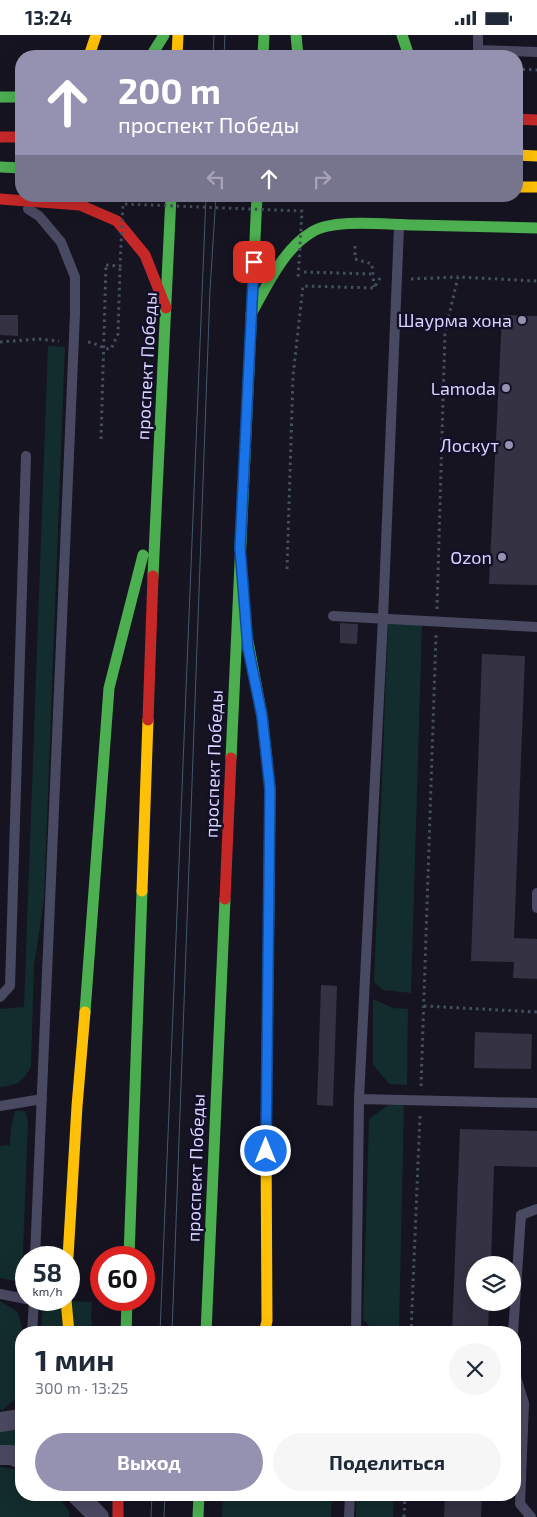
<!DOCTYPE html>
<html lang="ru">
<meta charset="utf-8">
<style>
:root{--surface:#fff;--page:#f6f6f7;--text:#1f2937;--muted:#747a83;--accent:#9591b1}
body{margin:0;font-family:"Exo 2",sans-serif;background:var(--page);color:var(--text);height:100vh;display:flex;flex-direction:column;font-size:19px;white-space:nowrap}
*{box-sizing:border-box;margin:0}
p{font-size:16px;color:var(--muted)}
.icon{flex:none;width:28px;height:28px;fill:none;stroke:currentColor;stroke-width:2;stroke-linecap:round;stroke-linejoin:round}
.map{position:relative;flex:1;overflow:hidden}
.sheet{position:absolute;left:15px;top:1291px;width:506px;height:175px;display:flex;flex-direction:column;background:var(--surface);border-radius:20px;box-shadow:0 5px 20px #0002}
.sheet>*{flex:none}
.banner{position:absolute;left:15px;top:15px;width:508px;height:152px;border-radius:20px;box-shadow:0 5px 20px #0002;background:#9591b1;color:#fff;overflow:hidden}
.tools{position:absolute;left:466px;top:1221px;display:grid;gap:10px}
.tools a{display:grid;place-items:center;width:55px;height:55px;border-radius:50%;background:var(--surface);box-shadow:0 5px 20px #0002;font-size:25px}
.speed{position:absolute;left:15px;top:1211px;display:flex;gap:10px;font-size:25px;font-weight:700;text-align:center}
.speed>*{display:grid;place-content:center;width:65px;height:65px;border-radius:50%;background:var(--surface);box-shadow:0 5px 20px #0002;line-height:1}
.speed small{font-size:12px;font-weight:400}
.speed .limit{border:8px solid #d22;background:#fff;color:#111}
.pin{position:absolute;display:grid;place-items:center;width:42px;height:42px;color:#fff;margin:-21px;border-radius:10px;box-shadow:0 2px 8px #0006}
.me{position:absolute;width:55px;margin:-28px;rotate:0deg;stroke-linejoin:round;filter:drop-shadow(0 0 4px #0008)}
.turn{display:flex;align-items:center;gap:18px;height:105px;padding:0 20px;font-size:22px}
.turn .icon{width:65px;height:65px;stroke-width:2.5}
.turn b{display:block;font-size:35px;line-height:42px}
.lanes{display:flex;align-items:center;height:48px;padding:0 20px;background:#0003;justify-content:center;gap:25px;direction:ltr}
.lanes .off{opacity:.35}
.round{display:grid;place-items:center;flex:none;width:52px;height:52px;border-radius:26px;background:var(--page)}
.head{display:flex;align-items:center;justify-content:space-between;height:85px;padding:0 20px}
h1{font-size:30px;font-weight:700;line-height:38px}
.cta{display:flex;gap:10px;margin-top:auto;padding:10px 20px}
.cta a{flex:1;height:58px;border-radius:30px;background:var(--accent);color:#fff;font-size:20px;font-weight:700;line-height:58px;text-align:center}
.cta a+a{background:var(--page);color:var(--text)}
.status{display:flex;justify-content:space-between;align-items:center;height:35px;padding:0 25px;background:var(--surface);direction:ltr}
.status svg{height:14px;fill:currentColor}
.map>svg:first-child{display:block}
.green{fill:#132c2d}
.building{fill:#343243}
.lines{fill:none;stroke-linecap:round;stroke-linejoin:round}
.path{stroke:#44505f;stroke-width:3;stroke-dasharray:2.5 4;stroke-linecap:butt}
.lane{stroke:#4a4962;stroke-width:10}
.street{stroke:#4a4962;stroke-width:20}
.fast{stroke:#4caf50;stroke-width:11}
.slow{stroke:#ffc107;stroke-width:11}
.jam{stroke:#c62828;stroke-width:11}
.tram{stroke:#43596b;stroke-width:1}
.path-bridge{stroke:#44505f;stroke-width:3;stroke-dasharray:2.5 4;stroke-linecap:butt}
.route-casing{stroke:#114b97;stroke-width:12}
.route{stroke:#1a73e8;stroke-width:9}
.poi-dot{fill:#9591b1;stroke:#130f26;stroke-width:2}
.labels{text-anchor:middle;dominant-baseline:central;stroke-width:5;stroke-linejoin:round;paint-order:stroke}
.poi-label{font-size:18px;fill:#d9d4ff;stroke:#130f26;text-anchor:end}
.street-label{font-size:18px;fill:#d9d4ff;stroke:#130f26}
</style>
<div class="status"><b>13:24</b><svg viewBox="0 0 49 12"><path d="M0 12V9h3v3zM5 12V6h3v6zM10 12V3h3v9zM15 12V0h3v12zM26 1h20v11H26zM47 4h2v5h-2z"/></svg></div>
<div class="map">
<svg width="537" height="1482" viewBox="0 0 537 1482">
<rect width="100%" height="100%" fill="#161421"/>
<!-- green -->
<path class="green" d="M 48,311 L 65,312 L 44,864 L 34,931 L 31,1032 C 22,1047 18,1050 0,1052 L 0,974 L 24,972 Z
M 388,589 L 422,590 L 411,958 L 383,955 L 374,947 Z
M 373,964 L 393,973 L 408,974 L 407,1050 L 389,1049 L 373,1029 Z
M 404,1069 L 399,1297 L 374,1297 L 363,1284 L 369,1084 L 388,1070 Z
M 15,1076 L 25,1076 L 28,1086 L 22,1242 L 20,1247 L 0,1243 L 0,1111 L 10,1110 L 11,1093 Z
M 43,1265 L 92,1267 L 91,1297 L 41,1298 Z
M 0,1266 L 18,1277 L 23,1297 L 21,1298 L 18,1361 L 3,1375 L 0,1374 Z
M 0,1396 L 21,1396 L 21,1412 L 0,1410 Z
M 0,1432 L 21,1435 L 21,1460 L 57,1460 L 70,1478 L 69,1482 L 0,1482 Z
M 223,1460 L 332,1460 L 331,1482 L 222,1482 Z
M 356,1460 L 394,1460 L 393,1482 L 356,1482 Z"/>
<!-- building -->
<path class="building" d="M 0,280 L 18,280 L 18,301 L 0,300 Z
M 502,280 L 537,281 L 537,550 L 489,549 Z
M 340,588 L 358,589 L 357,609 L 340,608 Z
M 482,619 L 525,621 L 514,903 L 537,904 L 537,944 L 513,943 L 514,927 L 471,926 Z
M 321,950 L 337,951 L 333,1071 L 317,1070 Z
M 475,997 L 532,999 L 531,1034 L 474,1033 Z
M 460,1094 L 537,1096 L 537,1132 L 494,1131 L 491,1230 L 475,1230 L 475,1268 L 489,1268 L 488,1298 L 452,1298 Z
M 445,1460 L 482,1460 L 481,1482 L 444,1482 Z"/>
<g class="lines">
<!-- path -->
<path class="path" d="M 516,34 L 537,35
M 355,211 L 355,224 L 372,229 L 374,252
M 304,237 L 371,239
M 411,244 L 458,242
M 0,307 L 38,304 L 59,306
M 88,307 C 97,308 102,314 111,314 L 118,299 L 120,231
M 101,404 L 106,230
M 287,534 L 293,341 L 303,251 L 374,253 L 380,243
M 437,574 L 445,297 L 458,242 L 537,246
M 424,971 L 537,977
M 421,1051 L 436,600
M 411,1298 L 420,1080
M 404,1482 L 405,1460"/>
<!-- lane -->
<path class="lane" d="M 478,0 L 478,15 L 537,17
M 28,174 L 39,181 L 61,207 L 75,242 L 75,278 L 35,1222
M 333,581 L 537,592
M 537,858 L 537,873
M 0,962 L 10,951 L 26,421
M 359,1064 L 537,1068
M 0,1071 L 42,1064
M 0,1259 L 26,1264
M 32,1298 L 34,1265
M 356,1298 L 359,1064 L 383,583 L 399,192
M 513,1298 L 521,1180 L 537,1174
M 515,1339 L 524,1368 L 520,1469 L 531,1482
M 349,1482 L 350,1460"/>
<!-- street -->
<path class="street" d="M 0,1387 L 21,1384
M 0,1420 L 12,1420 L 21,1424
M 77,1460 L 99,1482"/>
<!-- fast -->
<path class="fast" d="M 296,0 L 298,21
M 402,0 L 409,21
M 151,21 L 164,0
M 263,21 L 264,0
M 0,62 L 21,62
M 0,132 L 21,133
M 251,279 C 267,251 283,214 312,197 C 334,183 388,190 414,190 C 455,191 496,192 537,193
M 153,541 L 171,161
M 247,601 L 262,681 L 270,753 L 268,953
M 231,723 L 257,161
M 85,977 L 109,653 L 143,520
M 129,1222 L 142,856
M 126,1298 L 127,1265
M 206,1298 L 225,864
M 198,1482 L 199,1460"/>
<!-- slow -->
<path class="slow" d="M 89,21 L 96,0
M 177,21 L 178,0
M 516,120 L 537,121
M 516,152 L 537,152
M 142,856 L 148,685
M 68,1222 L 77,1071 L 85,977
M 66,1265 L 69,1298
M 264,1298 L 267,1286 L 266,1102"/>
<!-- jam -->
<path class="jam" d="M 516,84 L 537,85
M 0,102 L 21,102
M 0,164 L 80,170 L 117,186 L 145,220 L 166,273
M 148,685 L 153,541
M 225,864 L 231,723
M 266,1102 L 268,953
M 118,1460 L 118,1482"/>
<!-- tram -->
<path class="tram" d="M 213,21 L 214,0
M 224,21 L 225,0
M 160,1298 L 206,161
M 172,1298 L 210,255 L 216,161
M 151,1482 L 152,1460
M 164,1482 L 165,1460"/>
<!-- path-bridge -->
<path class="path-bridge" d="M 106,230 L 120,231 L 123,169 L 302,176 L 298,245"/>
</g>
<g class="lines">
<defs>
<path id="route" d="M 254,227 L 240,513 L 248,613 L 262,681 L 270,754 L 266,1116"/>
</defs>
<!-- route casing -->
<use href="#route" class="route-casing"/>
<!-- route -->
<use href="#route" class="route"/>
</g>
<!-- markers -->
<g class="poi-dot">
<circle cx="522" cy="285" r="5"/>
<circle cx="506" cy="353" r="5"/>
<circle cx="509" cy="410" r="5"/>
<circle cx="502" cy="522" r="5"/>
</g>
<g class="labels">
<!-- poi labels -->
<g class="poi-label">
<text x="512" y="285">Шаурма хона</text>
<text x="496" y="353">Lamoda</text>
<text x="499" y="410">Лоскут</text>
<text x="492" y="522">Ozon</text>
</g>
<!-- street labels -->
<g class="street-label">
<text transform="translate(146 331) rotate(-87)">проспект Победы</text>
<text transform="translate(213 729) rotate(-88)">проспект Победы</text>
<text transform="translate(195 1133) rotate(-88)">проспект Победы</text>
</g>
</g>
</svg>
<div class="tools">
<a><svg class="icon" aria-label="layers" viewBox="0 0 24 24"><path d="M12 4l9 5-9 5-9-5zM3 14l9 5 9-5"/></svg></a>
</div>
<div class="speed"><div>58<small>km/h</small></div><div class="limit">60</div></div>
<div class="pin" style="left:254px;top:227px;background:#d93025"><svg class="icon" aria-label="arrive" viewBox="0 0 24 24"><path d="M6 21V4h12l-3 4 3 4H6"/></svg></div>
<svg class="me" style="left:266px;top:1116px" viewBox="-20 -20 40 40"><circle r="17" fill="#1a73e8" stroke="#fff" stroke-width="3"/><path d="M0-11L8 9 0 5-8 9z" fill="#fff"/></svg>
<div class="banner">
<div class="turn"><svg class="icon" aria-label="ahead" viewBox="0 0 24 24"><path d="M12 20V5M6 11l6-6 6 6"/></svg><div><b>200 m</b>проспект Победы</div></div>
<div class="lanes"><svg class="icon off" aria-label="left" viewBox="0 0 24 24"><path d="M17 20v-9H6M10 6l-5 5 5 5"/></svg><svg class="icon" aria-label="ahead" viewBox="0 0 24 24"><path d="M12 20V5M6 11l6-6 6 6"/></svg><svg class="icon off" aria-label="right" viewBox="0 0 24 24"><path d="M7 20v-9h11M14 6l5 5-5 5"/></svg></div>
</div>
<section class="sheet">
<div class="head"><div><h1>1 мин</h1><p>300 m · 13:25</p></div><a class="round"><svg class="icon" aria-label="close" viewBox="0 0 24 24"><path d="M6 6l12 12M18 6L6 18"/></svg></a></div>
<div class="cta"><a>Выход</a><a>Поделиться</a></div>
</section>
</div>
